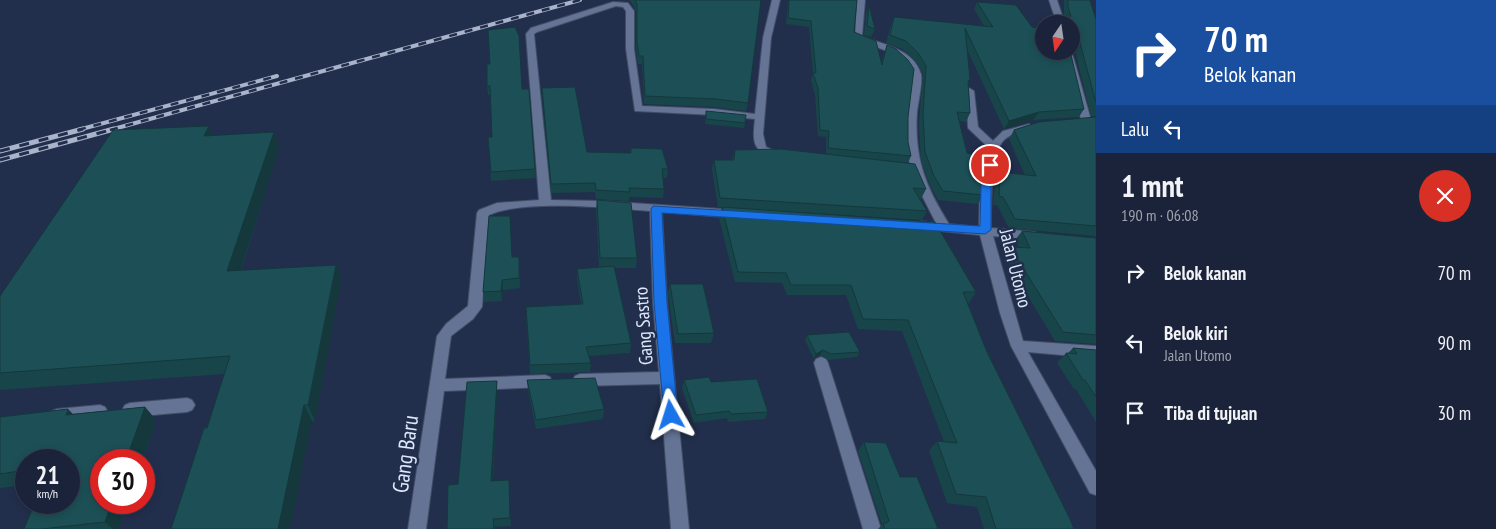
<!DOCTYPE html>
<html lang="id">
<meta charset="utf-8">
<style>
:root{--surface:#1a2339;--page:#272f44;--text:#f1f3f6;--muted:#9fa4ae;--line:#384053}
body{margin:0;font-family:"PT Sans Narrow",sans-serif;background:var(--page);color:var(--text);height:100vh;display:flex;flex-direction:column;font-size:19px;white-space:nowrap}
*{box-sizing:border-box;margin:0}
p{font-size:16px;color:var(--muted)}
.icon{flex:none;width:28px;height:28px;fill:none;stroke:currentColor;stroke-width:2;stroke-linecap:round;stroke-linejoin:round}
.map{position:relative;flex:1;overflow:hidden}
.sheet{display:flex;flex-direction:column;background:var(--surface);width:400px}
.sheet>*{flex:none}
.top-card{background:#1a4fa0;color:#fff;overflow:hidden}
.needle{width:32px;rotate:193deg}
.buttons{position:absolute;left:1035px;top:15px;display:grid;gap:10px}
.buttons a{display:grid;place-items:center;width:45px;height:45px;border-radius:50%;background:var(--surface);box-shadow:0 2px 8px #0003,0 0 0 1px var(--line);font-size:25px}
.speed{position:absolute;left:15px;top:449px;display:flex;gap:10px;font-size:25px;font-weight:700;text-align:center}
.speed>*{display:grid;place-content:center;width:65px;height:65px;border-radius:50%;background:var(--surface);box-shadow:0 2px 8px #0003,0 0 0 1px var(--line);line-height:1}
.speed small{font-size:12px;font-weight:400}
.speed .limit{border:8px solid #d22;background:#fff;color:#111}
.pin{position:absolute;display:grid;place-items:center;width:42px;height:42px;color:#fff;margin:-21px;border:2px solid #fff;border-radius:50%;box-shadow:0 1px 5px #0007}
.me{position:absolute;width:55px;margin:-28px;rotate:354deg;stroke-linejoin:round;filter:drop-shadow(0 0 4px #0008)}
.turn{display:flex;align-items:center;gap:18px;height:105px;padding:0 25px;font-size:22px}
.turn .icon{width:65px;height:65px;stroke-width:2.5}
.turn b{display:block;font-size:35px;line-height:42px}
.then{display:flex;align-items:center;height:48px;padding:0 25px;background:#0003;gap:10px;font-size:19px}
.round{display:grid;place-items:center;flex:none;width:52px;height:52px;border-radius:26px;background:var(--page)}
.head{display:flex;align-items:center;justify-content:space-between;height:85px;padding:0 25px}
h1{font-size:30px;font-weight:700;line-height:38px}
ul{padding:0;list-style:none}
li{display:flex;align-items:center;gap:15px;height:70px;padding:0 25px}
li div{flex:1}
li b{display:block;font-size:19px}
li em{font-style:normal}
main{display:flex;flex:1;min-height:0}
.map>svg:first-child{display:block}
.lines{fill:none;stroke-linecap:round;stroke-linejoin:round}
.lane-casing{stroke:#424d66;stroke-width:2}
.street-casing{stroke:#424d66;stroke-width:2}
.lane{fill:#657495;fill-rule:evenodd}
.street{fill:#657495;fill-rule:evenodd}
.rail-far1-casing{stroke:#a9b3c9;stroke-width:4}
.rail-casing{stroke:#a9b3c9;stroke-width:5}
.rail-far1{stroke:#222f4c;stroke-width:2.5;stroke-dasharray:8;stroke-linecap:butt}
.rail{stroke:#222f4c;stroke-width:3;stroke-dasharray:10;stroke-linecap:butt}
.wall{fill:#18454a}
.shaded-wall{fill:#14383c}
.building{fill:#1c5056;stroke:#14383c}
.route{fill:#1a73e8;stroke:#114b97}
.labels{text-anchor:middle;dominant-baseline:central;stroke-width:5;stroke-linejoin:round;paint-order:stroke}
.street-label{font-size:19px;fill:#dfe8fb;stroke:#222f4c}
.near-street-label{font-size:22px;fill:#dfe8fb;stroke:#222f4c}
</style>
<main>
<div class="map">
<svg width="1096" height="529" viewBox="0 0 1096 529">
<rect width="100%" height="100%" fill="#222f4c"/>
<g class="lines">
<defs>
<path id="lane" d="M 187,398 L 192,400 L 195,405 L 192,410 L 187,412 L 130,417 L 125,415 L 122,410 L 125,405 L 130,403 Z
M 100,405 L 105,407 L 108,412 L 105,417 L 100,419 L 57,423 L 52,421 L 49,416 L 52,411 L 57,409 Z"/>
<path id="street" d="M 772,0 L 780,0 L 771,38 L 763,134 L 766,147 L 784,155 L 779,158 C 753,152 752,145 755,119 L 714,115 L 635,111 L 626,49 L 626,11 L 623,7 L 616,6 L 537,32 L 534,34 L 551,200 L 602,201 L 736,210 L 742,214 L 736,218 L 662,212 L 667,302 L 689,529 L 671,529 L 660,384 L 580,386 L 575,384 L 573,380 L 575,376 L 580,374 L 659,372 L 653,302 L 650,211 C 610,208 523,199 489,215 L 482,307 L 473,319 L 451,336 L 445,379 L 545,375 L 550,377 L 552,381 L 550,385 L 545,387 L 444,391 L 426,529 L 408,529 L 437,336 L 446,324 L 468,306 L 477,213 L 479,210 L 497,203 L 539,200 L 526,34 L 531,28 L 613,2 L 628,3 L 634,11 L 634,49 L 642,106 L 714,109 L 755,114 L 763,38 Z
M 857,0 L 865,0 L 862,36 C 883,45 913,48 921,74 C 923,82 918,103 917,112 C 914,157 925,186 949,224 L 979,227 L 980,186 L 989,148 L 968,128 L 966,89 L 969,88 L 974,91 L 978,127 L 993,141 L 1003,131 L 1029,124 L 1034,127 L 1032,129 C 1023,132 1011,133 1004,140 C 990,153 991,209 991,228 L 1035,232 L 1041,236 L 1035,240 L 993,236 L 1023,341 L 1096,346 L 1096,358 L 1028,352 L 1096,471 L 1096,495 L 1090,493 L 1011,346 L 1000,313 L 980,235 L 921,229 L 915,225 L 921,221 L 936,223 L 917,186 L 909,161 L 907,124 L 913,75 L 907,65 L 895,54 L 855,39 Z
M 1049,0 L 1057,0 L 1065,24 L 1057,24 Z
M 1071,49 L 1091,120 L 1086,123 L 1081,120 L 1065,51 L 1071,51 Z
M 821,357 L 826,359 L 828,363 L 881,529 L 863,529 L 814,363 L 816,359 Z"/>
</defs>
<!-- lane casing -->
<use href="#lane" class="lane-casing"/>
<!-- street casing -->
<use href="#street" class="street-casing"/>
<!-- lane -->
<use href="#lane" class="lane"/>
<!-- street -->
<use href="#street" class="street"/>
<defs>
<path id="rail-far1" d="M 78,130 L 277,76
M 110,130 L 580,0"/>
<path id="rail" d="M 0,151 L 83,129
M 0,160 L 114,129"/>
</defs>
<!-- rail-far1 casing -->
<use href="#rail-far1" class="rail-far1-casing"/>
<!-- rail casing -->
<use href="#rail" class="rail-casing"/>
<!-- rail-far1 -->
<use href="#rail-far1" class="rail-far1"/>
<!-- rail -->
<use href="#rail" class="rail"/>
</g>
<!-- wall -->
<path class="wall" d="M 630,0 L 761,0 L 748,103 L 746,111 L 714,107 L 644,104 L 642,64 L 638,64 L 636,49 L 636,11 Z
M 788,0 L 857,0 L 854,32 L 881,63 L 887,45 L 908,117 L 908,142 L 911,156 L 908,163 L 853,157 L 926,189 L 921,199 L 920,198 L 927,211 L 922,220 L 718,207 L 712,169 L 714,160 L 732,160 L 735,150 L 826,154 L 826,137 L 818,136 L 815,95 L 811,80 L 813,73 L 809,27 L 786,24 Z
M 1064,0 L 1090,0 L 1091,4 L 1096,19 L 1096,117 L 1091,116 L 1075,51 L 1072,48 L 1071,24 L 1066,24 L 1066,22 L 1064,15 Z
M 977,2 L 1084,109 L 1079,117 L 1033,120 L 1004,129 L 967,49 L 970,113 L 966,122 L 959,121 L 967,153 L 983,195 L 978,204 L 938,200 L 930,185 L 921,161 L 919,124 L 923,74 L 916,62 L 902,49 L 886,43 L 891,25 L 894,17 L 984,26 L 974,9 Z
M 869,5 L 875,29 L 871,37 L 864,35 L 866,14 Z
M 487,86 L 522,89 L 535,169 L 536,178 L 491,181 L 488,137 L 492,137 L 490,95 L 488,95 Z
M 542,88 L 587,152 L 630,153 L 631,148 L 668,169 L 667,178 L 663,178 L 664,189 L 663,198 L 629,197 L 629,201 L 596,199 L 595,192 L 551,193 L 542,97 Z
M 706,111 L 745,123 L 744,128 L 705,124 Z
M 1096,117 L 1096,236 L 1009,228 L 997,205 L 993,205 L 995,181 L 1000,172 L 1025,175 L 1009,139 L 1014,130 Z
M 274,132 L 279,148 L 241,271 L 336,265 L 341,281 L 315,421 L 207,428 L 224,374 L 0,390 L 0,296 L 213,136 Z
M 597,200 L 637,258 L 636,268 L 614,268 L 631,343 L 630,353 L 589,356 L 591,363 L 590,372 L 530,374 L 526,317 L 581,304 L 577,279 L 577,269 L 599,267 L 596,210 Z
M 722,207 L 976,292 L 969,303 L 968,303 L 987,352 L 1074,529 L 984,529 L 977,507 L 947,503 L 929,451 L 937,441 L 944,442 L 902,331 L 858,329 L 846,295 L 787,295 L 782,283 L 735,282 L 719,218 Z
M 1022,231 L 1096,238 L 1096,344 L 1055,341 L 1004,256 L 1010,247 L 1019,247 L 1015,240 Z
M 512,257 L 519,257 L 520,288 L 503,290 L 502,301 L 484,302 L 483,292 Z
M 670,284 L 714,333 L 711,343 L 675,343 L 668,294 Z
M 807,335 L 860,352 L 857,357 L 828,360 L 820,355 L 814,359 L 805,340 Z
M 1073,348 L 1096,350 L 1096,422 L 1076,389 L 1074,389 L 1057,363 L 1066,353 L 1068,353 Z
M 527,380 L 604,409 L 603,419 L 536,429 L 528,390 Z
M 684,380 L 711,382 L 768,412 L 765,419 L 728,422 L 727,418 L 694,423 L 682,388 Z
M 497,381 L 497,391 L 493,481 L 509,489 L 511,526 L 494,527 L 458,484 Z
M 145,407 L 156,420 L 119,529 L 24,529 L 69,460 L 26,460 L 26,485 L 0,488 L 0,417 L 73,414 Z
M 864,442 L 900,477 L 938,529 L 878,529 L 882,525 L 858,451 Z"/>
<!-- shaded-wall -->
<path class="shaded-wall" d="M 1077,40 L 1072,48 L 1071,48 L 1071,42 Z
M 1039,112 L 1033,120 L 1004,129 L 1009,121 Z
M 209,126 L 216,142 L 204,136 Z
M 274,132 L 279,148 L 235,288 L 227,271 Z
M 336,265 L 341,281 L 315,421 L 308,405 Z
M 502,280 L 503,290 L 502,301 L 501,291 Z
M 823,350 L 820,355 L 814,359 L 816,354 Z
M 497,381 L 497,391 L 492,490 L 491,481 Z
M 304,405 L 312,421 L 290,529 L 278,529 Z
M 145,407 L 156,420 L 142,460 L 126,460 Z
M 68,409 L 81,422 L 66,415 Z
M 112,502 L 128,502 L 119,529 L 113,529 L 105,522 Z"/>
<!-- building -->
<path class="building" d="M 635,0 L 761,0 L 748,103 L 716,99 L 645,96 L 643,56 L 639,56 L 637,41 L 637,4 Z
M 789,0 L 857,0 L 854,32 L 876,41 L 882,65 L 887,45 L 896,49 L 908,60 L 914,69 L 908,117 L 908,142 L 911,156 L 828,148 L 829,131 L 820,130 L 818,88 L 813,73 L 816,73 L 811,21 L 788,18 Z
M 1068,0 L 1090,0 L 1091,4 L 1096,19 L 1096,103 L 1080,43 L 1077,40 L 1071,42 L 1071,24 L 1069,24 L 1069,18 L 1071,16 L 1068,7 Z
M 977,2 L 1016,5 L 1032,27 L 1044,29 L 1044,51 L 1070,51 L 1084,109 L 1039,112 L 1009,121 L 965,28 L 970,79 L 968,81 L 970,113 L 957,112 L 967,153 L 979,155 L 980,170 L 985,171 L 983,195 L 943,191 L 934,176 L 925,152 L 923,115 L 926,66 L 919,54 L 906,41 L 890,35 L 894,17 L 993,27 Z
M 869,5 L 875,29 L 867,26 Z
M 515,27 L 519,36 L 522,89 L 529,89 L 535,169 L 491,172 L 488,137 L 492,137 L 490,86 L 487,86 L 487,64 L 490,64 L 488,30 Z
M 575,87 L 587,152 L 631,153 L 631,148 L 662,149 L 668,169 L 662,169 L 664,189 L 629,188 L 630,192 L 596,190 L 595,183 L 551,184 L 542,88 Z
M 706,111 L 746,115 L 745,123 L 706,119 Z
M 1096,117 L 1096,226 L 1015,219 L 1003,197 L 999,196 L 1000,172 L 1036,176 L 1014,130 L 1039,122 Z
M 209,126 L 204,136 L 274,132 L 227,271 L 336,265 L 308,405 L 304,405 L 278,529 L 171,529 L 204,428 L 207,428 L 230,356 L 0,373 L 0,296 L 113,130 Z
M 781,149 L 915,164 L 926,189 L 913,188 L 927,211 L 720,198 L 714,160 L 734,160 L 735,150 Z
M 597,200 L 631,203 L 637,258 L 600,258 Z
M 722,207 L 935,222 L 976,292 L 963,292 L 987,352 L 1070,519 L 1074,529 L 996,529 L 986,497 L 956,494 L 937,441 L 957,443 L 908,320 L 863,319 L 851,285 L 791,285 L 786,273 L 738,272 Z
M 489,216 L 510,216 L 512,257 L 519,257 L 519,278 L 502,280 L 501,291 L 483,292 Z
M 1022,231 L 1096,238 L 1096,335 L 1063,332 L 1010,247 L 1030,248 Z
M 614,266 L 631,343 L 586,347 L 591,363 L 530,365 L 526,307 L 583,304 L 577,269 Z
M 670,284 L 703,284 L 714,333 L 678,334 Z
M 849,332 L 860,352 L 831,354 L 823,350 L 816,354 L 807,335 Z
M 1073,348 L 1096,350 L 1096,397 L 1085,380 L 1083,380 L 1066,353 L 1077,354 Z
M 709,377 L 711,382 L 757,379 L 768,412 L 731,414 L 729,411 L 696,415 L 684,380 Z
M 595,378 L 604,409 L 536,420 L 527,380 Z
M 497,381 L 491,481 L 509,480 L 510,518 L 493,519 L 494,529 L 447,529 L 448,485 L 458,484 L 467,382 Z
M 145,407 L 126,460 L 101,460 L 101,502 L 112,502 L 105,522 L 41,529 L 24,529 L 35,502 L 69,502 L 69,460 L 26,460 L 26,470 L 0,474 L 0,417 L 68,409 L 66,415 Z
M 864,442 L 886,443 L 900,477 L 917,477 L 938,529 L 885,529 L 883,523 L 887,523 L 889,521 Z"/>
<!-- route -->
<path class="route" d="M 990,162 L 995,165 L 991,186 L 991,230 L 985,234 L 662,213 L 667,302 L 678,415 L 676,419 L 671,421 L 666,419 L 664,415 L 654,302 L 651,209 L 653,206 L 980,226 L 981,186 L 985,165 Z"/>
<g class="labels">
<!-- street labels -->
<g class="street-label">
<text transform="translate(1016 268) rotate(76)">Jalan Utomo</text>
<text transform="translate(643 326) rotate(-94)">Gang Sastro</text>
</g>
<!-- near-street labels -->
<g class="near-street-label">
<text transform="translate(405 454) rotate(-82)">Gang Baru</text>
</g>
</g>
</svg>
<div class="buttons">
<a><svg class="needle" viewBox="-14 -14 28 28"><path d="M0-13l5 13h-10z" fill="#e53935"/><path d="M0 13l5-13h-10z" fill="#9fa4ae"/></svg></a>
</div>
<div class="speed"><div>21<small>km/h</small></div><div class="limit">30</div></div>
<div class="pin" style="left:990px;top:165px;background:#d93025"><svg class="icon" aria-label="arrive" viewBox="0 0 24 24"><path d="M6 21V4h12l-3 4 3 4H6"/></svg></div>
<svg class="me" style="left:671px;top:415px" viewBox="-20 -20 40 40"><path d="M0-17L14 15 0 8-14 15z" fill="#1a73e8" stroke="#fff" stroke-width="4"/></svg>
</div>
<section class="sheet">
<div class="top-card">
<div class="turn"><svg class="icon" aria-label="right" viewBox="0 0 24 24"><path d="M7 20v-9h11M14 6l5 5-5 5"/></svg><div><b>70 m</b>Belok kanan</div></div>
<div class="then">Lalu<svg class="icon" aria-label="left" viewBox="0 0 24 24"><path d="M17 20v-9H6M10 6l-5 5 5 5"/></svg></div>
</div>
<div class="head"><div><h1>1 mnt</h1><p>190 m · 06:08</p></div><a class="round" style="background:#d93025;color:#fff"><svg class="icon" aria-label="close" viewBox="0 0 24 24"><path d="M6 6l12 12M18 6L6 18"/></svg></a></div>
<ul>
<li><svg class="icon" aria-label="right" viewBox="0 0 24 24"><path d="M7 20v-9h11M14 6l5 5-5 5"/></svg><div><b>Belok kanan</b></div><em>70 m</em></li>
<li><svg class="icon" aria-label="left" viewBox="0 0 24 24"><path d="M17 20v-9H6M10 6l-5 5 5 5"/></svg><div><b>Belok kiri</b><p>Jalan Utomo</p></div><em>90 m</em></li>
<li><svg class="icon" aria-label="arrive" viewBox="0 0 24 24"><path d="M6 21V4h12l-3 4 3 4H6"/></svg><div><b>Tiba di tujuan</b></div><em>30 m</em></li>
</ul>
</section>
</main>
